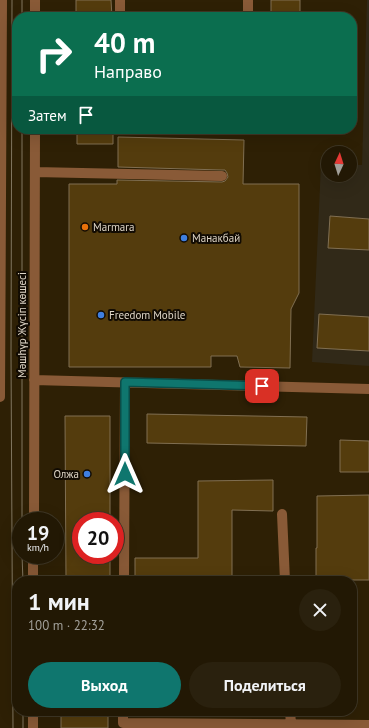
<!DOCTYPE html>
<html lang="ru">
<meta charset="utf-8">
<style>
:root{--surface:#221804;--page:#2a210e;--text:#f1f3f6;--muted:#a2a09a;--line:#3f3726;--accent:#0f766e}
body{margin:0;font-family:"PT Sans",sans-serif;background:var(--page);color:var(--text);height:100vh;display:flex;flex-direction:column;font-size:15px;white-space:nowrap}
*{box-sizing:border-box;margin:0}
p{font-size:13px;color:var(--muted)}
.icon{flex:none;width:22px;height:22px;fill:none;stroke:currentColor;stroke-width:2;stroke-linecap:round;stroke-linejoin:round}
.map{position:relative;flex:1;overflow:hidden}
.details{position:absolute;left:12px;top:576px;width:345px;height:140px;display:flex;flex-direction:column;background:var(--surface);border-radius:16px;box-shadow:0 4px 16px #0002,0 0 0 1px var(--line)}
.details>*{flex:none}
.guide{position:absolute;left:12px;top:12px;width:345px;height:122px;border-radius:16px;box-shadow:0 4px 16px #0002,0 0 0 1px var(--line);background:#0b6e4f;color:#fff;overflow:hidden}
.needle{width:26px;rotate:4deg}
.buttons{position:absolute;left:321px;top:146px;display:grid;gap:8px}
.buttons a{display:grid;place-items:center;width:36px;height:36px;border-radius:50%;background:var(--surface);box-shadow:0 4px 16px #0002,0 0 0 1px var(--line);font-size:20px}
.speed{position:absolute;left:12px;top:512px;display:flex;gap:8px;font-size:20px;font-weight:700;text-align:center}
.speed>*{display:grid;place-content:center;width:52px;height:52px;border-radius:50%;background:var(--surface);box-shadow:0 4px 16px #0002,0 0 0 1px var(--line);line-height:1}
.speed small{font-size:10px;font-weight:400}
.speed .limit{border:6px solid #d22;background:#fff;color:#111}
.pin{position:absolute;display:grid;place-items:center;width:34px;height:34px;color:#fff;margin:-17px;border-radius:8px;box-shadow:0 2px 6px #0006}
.me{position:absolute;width:44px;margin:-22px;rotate:0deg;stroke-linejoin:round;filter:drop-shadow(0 0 3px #0008)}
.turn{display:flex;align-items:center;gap:14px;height:84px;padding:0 16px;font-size:18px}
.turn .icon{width:52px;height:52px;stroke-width:2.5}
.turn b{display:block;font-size:28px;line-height:34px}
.then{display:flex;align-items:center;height:38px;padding:0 16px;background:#0003;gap:8px;font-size:15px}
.round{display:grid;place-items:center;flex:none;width:42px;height:42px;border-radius:21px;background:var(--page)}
.head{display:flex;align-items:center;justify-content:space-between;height:68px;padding:0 16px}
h1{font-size:24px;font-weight:800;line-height:30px}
.action{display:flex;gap:8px;margin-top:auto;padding:8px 16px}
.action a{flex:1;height:46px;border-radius:24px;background:var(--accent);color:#fff;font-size:16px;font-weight:800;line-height:46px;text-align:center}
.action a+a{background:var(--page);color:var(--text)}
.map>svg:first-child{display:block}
.education{fill:#312918}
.building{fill:#543c0d;stroke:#806f52}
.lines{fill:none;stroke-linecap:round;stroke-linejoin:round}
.minor{stroke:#895a37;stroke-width:10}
.tram{stroke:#817660;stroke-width:1}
.route-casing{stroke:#0a4d48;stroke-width:10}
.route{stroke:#0f766e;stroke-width:7}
.food-dot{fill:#e8710a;stroke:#110b03;stroke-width:1.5}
.shop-dot{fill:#3f7fe0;stroke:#110b03;stroke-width:1.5}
.labels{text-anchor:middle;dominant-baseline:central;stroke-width:4;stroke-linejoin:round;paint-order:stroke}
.poi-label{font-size:11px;fill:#dfd6c7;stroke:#110b03;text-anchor:start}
.street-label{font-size:11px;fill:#dfd6c7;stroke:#110b03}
</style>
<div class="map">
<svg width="369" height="728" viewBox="0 0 369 728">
<rect width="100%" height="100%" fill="#2e2005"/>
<!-- education -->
<path class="education" d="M 367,0 L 369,0 L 369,366 L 312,362 L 321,164 L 328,164 L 328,175 L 350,175 L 350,165 L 362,165 Z"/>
<!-- building -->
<path class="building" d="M 76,0 L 111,0 L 112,17 L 76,17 Z
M 271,0 L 300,0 L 300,17 L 271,17 Z
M 77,129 L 113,129 L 113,144 L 77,144 Z
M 118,137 L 244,140 L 243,184 L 299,184 L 299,293 L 291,309 L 290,368 L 240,367 L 237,356 L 211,356 L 211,367 L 69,367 L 69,184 L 117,184 L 117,180 L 222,182 L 225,181 L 228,177 L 227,173 L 225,170 L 222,170 L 118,167 Z
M 330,216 L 369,219 L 369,250 L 328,248 Z
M 319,314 L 369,317 L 369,351 L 317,348 Z
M 147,414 L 307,417 L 306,446 L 147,443 Z
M 65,416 L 110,416 L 110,521 L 81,521 L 81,555 L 110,555 L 110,581 L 66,581 Z
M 340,440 L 369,441 L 369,472 L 340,472 Z
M 273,480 L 273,511 L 232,510 L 232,581 L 135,581 L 135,558 L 198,558 L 198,481 Z
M 369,495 L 369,580 L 316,580 L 316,548 L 317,548 L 317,496 Z
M 61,711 L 108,711 L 108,728 L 61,728 Z"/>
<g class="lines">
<!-- minor -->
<path class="minor" d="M 120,0 L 120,17
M 248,0 L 248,17
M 35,17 L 35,0
M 35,172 L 222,176
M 34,380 L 369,389
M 0,397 L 2,0
M 282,514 L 285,581
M 34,521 L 35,129
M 33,581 L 33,555
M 124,581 L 125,382
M 123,711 L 123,723 L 369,725
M 290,711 L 291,724
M 33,728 L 33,711"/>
<!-- tram -->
<path class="tram" d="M 12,0 L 11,354 L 13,728
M 22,17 L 22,0
M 22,129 L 22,521
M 22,555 L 23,581
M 23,711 L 23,728"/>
</g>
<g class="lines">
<defs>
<path id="route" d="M 125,474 L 125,382 L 262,386"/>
</defs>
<!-- route casing -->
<use href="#route" class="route-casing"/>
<!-- route -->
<use href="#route" class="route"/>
</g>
<!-- markers -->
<circle class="food-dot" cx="85" cy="227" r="4"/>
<g class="shop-dot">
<circle cx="184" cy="238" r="4"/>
<circle cx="101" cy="315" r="4"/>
<circle cx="87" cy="474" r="4"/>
</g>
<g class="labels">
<!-- poi labels -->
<g class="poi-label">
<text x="93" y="227">Marmara</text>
<text x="192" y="238">Манакбай</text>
<text x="109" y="315">Freedom Mobile</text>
<text x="79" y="474" text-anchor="end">Олжа</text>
</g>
<!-- street labels -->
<g class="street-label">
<text transform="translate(22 325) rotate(-90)">Мәшһүр Жүсіп көшесі</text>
</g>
</g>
</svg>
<div class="buttons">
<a><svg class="needle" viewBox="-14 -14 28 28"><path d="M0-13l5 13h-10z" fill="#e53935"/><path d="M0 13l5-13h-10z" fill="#a2a09a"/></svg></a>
</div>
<div class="speed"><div>19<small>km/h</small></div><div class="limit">20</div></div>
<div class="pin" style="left:262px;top:386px;background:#d93025"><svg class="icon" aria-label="arrive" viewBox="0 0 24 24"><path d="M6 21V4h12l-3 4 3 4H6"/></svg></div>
<svg class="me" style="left:125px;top:474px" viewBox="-20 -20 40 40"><path d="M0-17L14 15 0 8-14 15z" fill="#0f766e" stroke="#fff" stroke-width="4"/></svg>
<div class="guide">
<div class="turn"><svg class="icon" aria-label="right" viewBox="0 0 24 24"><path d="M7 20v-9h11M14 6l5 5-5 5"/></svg><div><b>40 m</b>Направо</div></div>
<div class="then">Затем<svg class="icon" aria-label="arrive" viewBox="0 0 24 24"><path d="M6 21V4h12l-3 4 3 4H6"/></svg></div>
</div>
<section class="details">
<div class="head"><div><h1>1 мин</h1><p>100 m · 22:32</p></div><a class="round"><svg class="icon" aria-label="close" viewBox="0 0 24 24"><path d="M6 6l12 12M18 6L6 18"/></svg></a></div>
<div class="action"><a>Выход</a><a>Поделиться</a></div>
</section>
</div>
